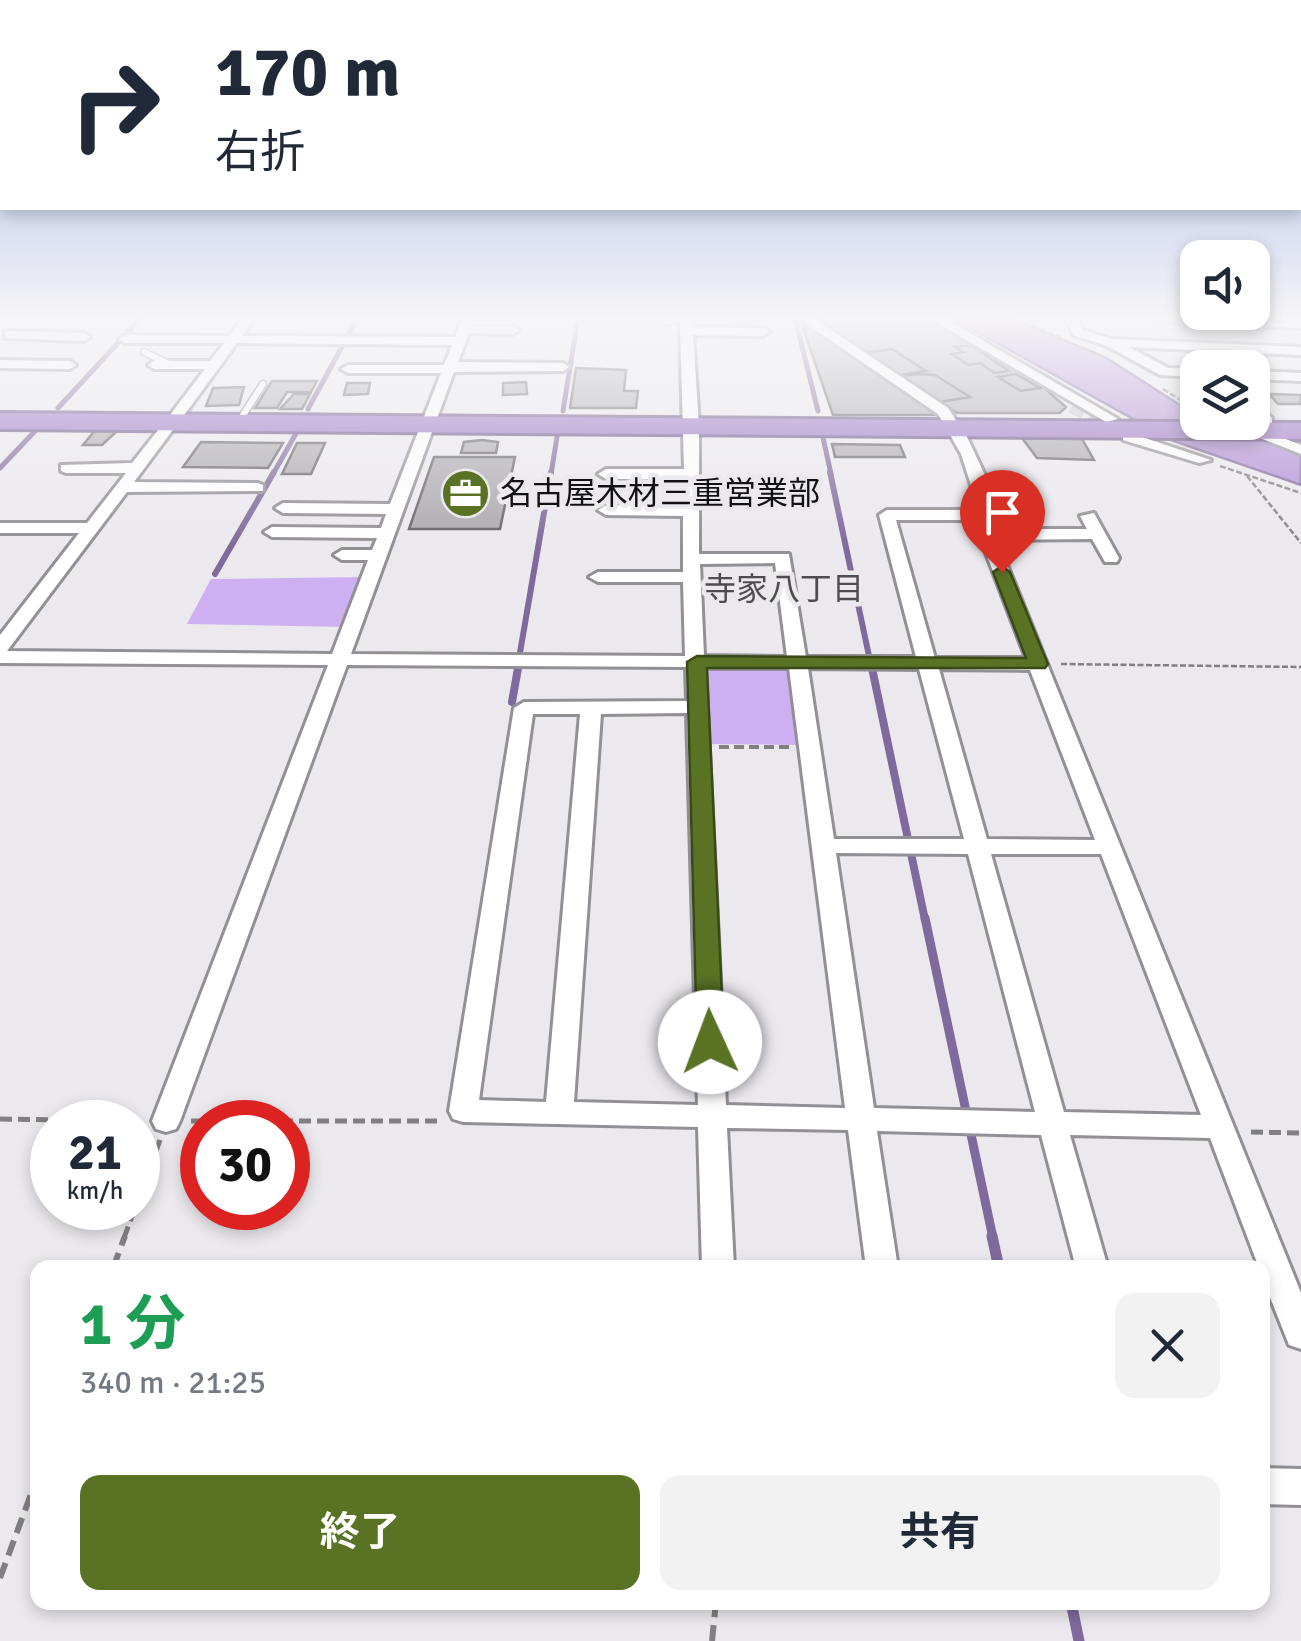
<!DOCTYPE html>
<html lang="ja">
<meta charset="utf-8">
<style>
:root{--surface:#fff;--page:#f2f2f3;--text:#1f2937;--muted:#747a83;--accent:#597224}
body{margin:0;font-family:Signika,"Noto Sans JP",sans-serif;background:var(--page);color:var(--text);height:100vh;display:flex;flex-direction:column;font-size:38px;white-space:nowrap}
*{box-sizing:border-box;margin:0}
p{font-size:32px;color:var(--muted)}
.icon{flex:none;width:55px;height:55px;fill:none;stroke:currentColor;stroke-width:2;stroke-linecap:round;stroke-linejoin:round}
.map{position:relative;flex:1;overflow:hidden}
.sheet{position:absolute;left:30px;top:1260px;width:1240px;height:350px;display:flex;flex-direction:column;background:var(--surface);border-radius:20px;box-shadow:0 5px 15px #0003}
.sheet>*{flex:none}
.top-card{position:absolute;left:0px;top:0px;width:1302px;height:210px;box-shadow:0 5px 15px #0003;background:#fff;color:var(--text);overflow:hidden}
.buttons{position:absolute;left:1180px;top:240px;display:grid;gap:20px}
.buttons a{display:grid;place-items:center;width:90px;height:90px;border-radius:20px;background:var(--surface);box-shadow:0 5px 15px #0003;font-size:50px}
.speed{position:absolute;left:30px;top:1100px;display:flex;gap:20px;font-size:50px;font-weight:700;text-align:center}
.speed>*{display:grid;place-content:center;width:130px;height:130px;border-radius:50%;background:var(--surface);box-shadow:0 5px 15px #0003;line-height:1}
.speed small{font-size:25px;font-weight:400}
.speed .limit{border:15px solid #d22;background:#fff;color:#111}
.pin{position:absolute;display:grid;place-items:center;width:85px;height:85px;color:#fff;margin:-102px -42px;border-radius:50% 50% 50% 0;rotate:-45deg;box-shadow:0 0 10px #0007}
.pin .icon{rotate:45deg}
.me{position:absolute;width:110px;margin:-55px;rotate:358deg;stroke-linejoin:round;filter:drop-shadow(0 0 8px #0008)}
.turn{display:flex;align-items:center;gap:35px;height:210px;padding:0 50px;font-size:45px}
.turn .icon{width:130px;height:130px;stroke-width:2.5}
.turn b{display:block;font-size:70px;line-height:85px}
.round{display:grid;place-items:center;flex:none;width:105px;height:105px;border-radius:20px;background:var(--page)}
.overview{display:flex;align-items:center;justify-content:space-between;height:170px;padding:0 50px}
h1{font-size:60px;font-weight:700;line-height:75px;color:#1e9e55}
.button{display:flex;gap:20px;margin-top:auto;padding:20px 50px}
.button a{flex:1;height:115px;border-radius:20px;background:var(--accent);color:#fff;font-size:40px;font-weight:700;line-height:115px;text-align:center}
.button a+a{background:var(--page);color:var(--text)}
.map>svg:first-child{display:block}
.green{fill:#ceb0f2}
.water{fill:#b08fd6;stroke:#80699c;stroke-width:2.5}
.lines{fill:none;stroke-linecap:round;stroke-linejoin:round}
.stream-far4{stroke:#80699c;stroke-width:5}
.stream-far3{stroke:#80699c;stroke-width:6}
.stream-far2{stroke:#80699c;stroke-width:8}
.stream-far1{stroke:#80699c;stroke-width:9}
.stream{stroke:#80699c;stroke-width:11}
.building{fill:#acaaaf;stroke:#656368;stroke-width:2.5}
.street-tunnel{stroke:#cac9cd;stroke-width:14;stroke-dasharray:14 6;stroke-linecap:butt}
.lane-casing{stroke:#928f95;stroke-width:9}
.street-casing{stroke:#928f95;stroke-width:6}
.highway-casing{stroke:#695085;stroke-width:6}
.path-far3{stroke:#807f82;stroke-width:2.5;stroke-dasharray:6 2.5;stroke-linecap:butt}
.path-far2{stroke:#807f82;stroke-width:4;stroke-dasharray:10 5;stroke-linecap:butt}
.path-far1{stroke:#807f82;stroke-width:5;stroke-dasharray:12 6;stroke-linecap:butt}
.path{stroke:#807f82;stroke-width:6;stroke-dasharray:16 8;stroke-linecap:butt}
.lane{stroke:#fff;stroke-width:6}
.street{fill:#fff;fill-rule:evenodd}
.highway{fill:#9972c3;fill-rule:evenodd}
.route{fill:#597224;stroke:#3a4a17;stroke-width:2.5}
.labels{text-anchor:middle;dominant-baseline:central;stroke-width:9;stroke-linejoin:round;paint-order:stroke}
.far-poi-label{font-size:32px;fill:#111113;stroke:#ebe9ee;text-anchor:start}
.far-neighbourhood-label{font-size:32px;fill:#4e4c50;stroke:#ebe9ee}
</style>
<div class="map">
<svg width="1301" height="1641" viewBox="0 0 1301 1641">
<rect width="100%" height="100%" fill="#ebe9ee"/>
<!-- green -->
<path class="green" d="M 366,577 L 346,627 L 187,624 L 211,579 Z
M 719,666 L 780,666 L 792,672 L 801,745 L 709,744 L 708,672 Z"/>
<!-- water -->
<path class="water" d="M 952,318 L 1010,318 L 1105,357 L 1197,416 L 1198,422 L 1217,425 L 1301,454 L 1301,485 L 1171,440 Z"/>
<g class="lines">
<!-- stream-far4 -->
<path class="stream-far4" d="M 795,318 L 818,411
M 346,339 L 357,319
M 58,408 L 141,318
M 308,409 L 344,343
M 563,411 L 578,318
M 822,433 L 831,474
M 0,468 L 37,429
M 273,474 L 298,430
M 551,474 L 558,431"/>
<!-- stream-far3 -->
<path class="stream-far3" d="M 830,472 L 872,670
M 215,574 L 274,472
M 517,670 L 551,472"/>
<!-- stream-far2 -->
<path class="stream-far2" d="M 872,668 L 925,920
M 512,702 L 518,668"/>
<!-- stream-far1 -->
<path class="stream-far1" d="M 925,918 L 993,1238"/>
<!-- stream -->
<path class="stream" d="M 992,1236 L 999,1268
M 1071,1602 L 1079,1641"/>
</g>
<!-- building -->
<path class="building" d="M 808,318 L 925,318 L 1042,386 L 1066,407 L 1060,413 L 957,413 Z
M 803,328 L 811,328 L 942,415 L 833,415 Z
M 971,345 L 1009,371 L 994,373 L 980,363 L 968,365 L 952,354 L 963,352 L 955,347 Z
M 892,349 L 926,371 L 900,375 L 867,353 Z
M 576,368 L 626,370 L 624,391 L 638,391 L 636,408 L 570,408 Z
M 917,374 L 935,375 L 970,397 L 940,402 L 902,376 Z
M 1016,374 L 1040,388 L 1021,391 L 998,377 Z
M 272,381 L 317,381 L 311,392 L 287,392 L 277,408 L 255,408 Z
M 526,382 L 527,394 L 503,395 L 503,383 Z
M 347,383 L 370,383 L 368,394 L 344,395 Z
M 244,387 L 239,405 L 206,406 L 213,388 Z
M 294,394 L 310,394 L 302,409 L 280,409 Z
M 1269,394 L 1301,395 L 1301,404 L 1278,404 Z
M 97,428 L 116,432 L 102,445 L 83,445 Z
M 1022,438 L 1082,439 L 1094,460 L 1037,458 Z
M 482,440 L 498,442 L 496,453 L 461,453 L 464,442 Z
M 201,442 L 283,443 L 268,468 L 183,467 Z
M 297,443 L 325,443 L 311,474 L 282,474 Z
M 832,444 L 900,445 L 905,457 L 835,457 Z
M 434,457 L 515,457 L 500,529 L 409,529 Z"/>
<g class="lines">
<!-- street-tunnel -->
<path class="street-tunnel" d="M 1072,406 L 1125,436"/>
<defs>
<path id="lane" d="M 144,352 L 171,365
M 243,415 L 263,384"/>
<path id="street" d="M 243,318 L 255,318 L 242,336 L 455,337 L 462,318 L 474,318 L 471,326 L 513,326 L 519,330 L 513,334 L 469,333 L 458,362 L 563,363 L 569,367 L 563,371 L 454,372 L 351,654 L 685,656 L 683,582 L 598,582 L 589,577 L 598,572 L 683,572 L 683,516 L 606,515 L 598,510 L 606,505 L 683,506 L 684,479 L 606,479 L 598,474 L 606,469 L 684,469 L 680,323 L 587,322 L 581,318 L 692,318 L 693,327 L 763,328 L 769,332 L 763,336 L 693,335 L 699,425 L 699,554 L 789,554 L 806,657 L 916,657 L 879,515 L 887,510 L 979,510 L 961,454 L 938,414 L 798,318 L 813,318 L 948,408 L 967,437 L 984,473 L 999,515 L 998,529 L 1087,529 L 1080,516 L 1094,513 L 1119,558 L 1117,562 L 1105,562 L 1092,539 L 997,540 L 1301,1293 L 1301,1349 L 1289,1345 L 1262,1277 L 1262,1268 L 1259,1268 L 1210,1138 L 1070,1135 L 1108,1268 L 1076,1268 L 1041,1135 L 877,1131 L 898,1268 L 866,1268 L 848,1130 L 727,1128 L 734,1268 L 702,1268 L 698,1127 L 463,1122 L 453,1119 L 449,1111 L 514,708 L 524,702 L 687,701 L 686,667 L 347,665 L 180,1121 L 176,1129 L 166,1132 L 156,1129 L 152,1121 L 328,665 L 0,663 L 0,635 L 79,533 L 0,533 L 0,523 L 87,523 L 126,473 L 66,473 L 61,471 L 61,465 L 132,463 L 166,420 L 176,420 L 178,423 L 134,482 L 258,483 L 263,485 L 263,491 L 127,492 L 7,651 L 332,654 L 368,560 L 342,560 L 334,555 L 342,550 L 372,550 L 377,538 L 272,537 L 264,532 L 272,527 L 381,528 L 386,514 L 283,513 L 275,508 L 283,503 L 390,504 L 441,373 L 348,373 L 341,369 L 348,365 L 444,365 L 452,345 L 237,343 L 182,418 L 177,419 L 170,415 L 205,369 L 154,369 L 148,365 L 154,361 L 210,361 L 224,343 L 125,343 L 119,339 L 125,335 L 229,336 ZM 896,520 L 981,520 L 981,540 L 1026,658 L 935,658 ZM 775,563 L 787,657 L 704,656 L 700,564 ZM 705,668 L 789,668 L 845,1108 L 726,1105 ZM 808,668 L 919,669 L 964,839 L 834,839 ZM 939,669 L 1030,670 L 1095,840 L 987,839 ZM 687,713 L 698,1105 L 574,1102 L 601,714 ZM 533,714 L 580,714 L 546,1102 L 479,1100 ZM 836,853 L 968,854 L 1035,1112 L 874,1108 ZM 991,854 L 1101,854 L 1201,1115 L 1064,1112 Z
M 929,318 L 944,318 L 1118,419 L 1106,422 Z
M 1067,318 L 1079,318 L 1082,330 L 1112,339 L 1301,347 L 1301,355 L 1129,347 L 1168,368 L 1198,369 L 1198,377 L 1160,375 L 1107,346 L 1073,335 Z
M 1158,318 L 1301,320 L 1301,328 L 1164,322 Z
M 9,331 L 84,333 L 90,337 L 84,341 L 5,338 L 5,332 Z
M 0,360 L 70,361 L 76,365 L 70,369 L 0,368 Z
M 1252,371 L 1301,373 L 1301,381 L 1252,379 Z
M 1252,400 L 1272,418 L 1272,424 L 1262,424 L 1252,413 Z
M 1255,427 L 1301,445 L 1301,454 L 1250,434 L 1248,431 Z
M 1123,434 L 1133,434 L 1211,460 L 1199,463 L 1123,440 Z
M 1262,1468 L 1301,1469 L 1301,1505 L 1262,1504 Z"/>
<path id="highway" d="M 0,413 L 1301,423 L 1301,439 L 0,429 Z"/>
</defs>
<!-- lane casing -->
<use href="#lane" class="lane-casing"/>
<!-- street casing -->
<use href="#street" class="street-casing"/>
<!-- highway casing -->
<use href="#highway" class="highway-casing"/>
<!-- path-far3 -->
<path class="path-far3" d="M 1017,318 L 1062,338
M 1163,389 L 1193,408
M 1220,466 L 1301,493
M 1247,476 L 1301,543
M 1061,664 L 1301,667"/>
<!-- path-far2 -->
<path class="path-far2" d="M 719,747 L 790,747"/>
<!-- path-far1 -->
<path class="path-far1" d="M 0,1119 L 142,1121
M 191,1121 L 442,1121
M 1251,1132 L 1301,1133
M 138,1201 L 160,1140
M 124,1238 L 135,1208"/>
<!-- path -->
<path class="path" d="M 113,1268 L 125,1236
M 0,1578 L 38,1475
M 712,1641 L 716,1602"/>
<!-- lane -->
<use href="#lane" class="lane"/>
<!-- street -->
<use href="#street" class="street"/>
<!-- highway -->
<use href="#highway" class="highway"/>
</g>
<!-- sky -->
<linearGradient id="sky" x2="0" y2="1"><stop stop-color="#91a5e1"/><stop offset="0.58" stop-color="#f6f5f7"/><stop offset="1" stop-color="#f6f5f7" stop-opacity="0"/></linearGradient>
<rect width="1301" height="548" fill="url(#sky)"/>
<!-- route -->
<path class="route" d="M 1002,566 L 1010,572 L 1048,664 L 1045,668 L 707,668 L 724,1042 L 720,1049 L 701,1049 L 697,1042 L 687,662 L 697,656 L 1026,658 L 993,572 Z"/>
<!-- icons -->
<defs>
<symbol id="office-disc" viewBox="-11 -11 22 22"><circle r="9.5" fill="#597224" stroke="#ebe9ee"/><path d="M-6-3h4V-5.5h4V-3h4V5H-6ZM-1-4.5V-3h2v-1.5ZM-6 0V1H6V0Z" fill="#fff"/></symbol>
</defs>
<g fill-rule="evenodd">
<use href="#office-disc" x="438" y="466" width="55" height="55"/>
</g>
<g class="labels">
<!-- far-poi labels -->
<g class="far-poi-label">
<text x="500" y="493">名古屋木材三重営業部</text>
</g>
<!-- far-neighbourhood labels -->
<g class="far-neighbourhood-label">
<text x="784" y="589">寺家八丁目</text>
</g>
</g>
</svg>
<div class="buttons">
<a><svg class="icon" aria-label="sound" viewBox="0 0 24 24"><path d="M4 9h4l5-4v14l-5-4H4zM17 9q2 3 0 6"/></svg></a>
<a><svg class="icon" aria-label="layers" viewBox="0 0 24 24"><path d="M12 4l9 5-9 5-9-5zM3 14l9 5 9-5"/></svg></a>
</div>
<div class="speed"><div>21<small>km/h</small></div><div class="limit">30</div></div>
<div class="pin" style="left:1002px;top:572px;background:#d93025"><svg class="icon" aria-label="arrive" viewBox="0 0 24 24"><path d="M6 21V4h12l-3 4 3 4H6"/></svg></div>
<svg class="me" style="left:710px;top:1042px" viewBox="-20 -20 40 40"><circle r="19" fill="#fff"/><path d="M0-13L10 11 0 6-10 11z" fill="#597224"/></svg>
<div class="top-card">
<div class="turn"><svg class="icon" aria-label="right" viewBox="0 0 24 24"><path d="M7 20v-9h11M14 6l5 5-5 5"/></svg><div><b>170 m</b>右折</div></div>
</div>
<section class="sheet">
<div class="overview"><div><h1>1 分</h1><p>340 m · 21:25</p></div><a class="round"><svg class="icon" aria-label="close" viewBox="0 0 24 24"><path d="M6 6l12 12M18 6L6 18"/></svg></a></div>
<div class="button"><a>終了</a><a>共有</a></div>
</section>
</div>
